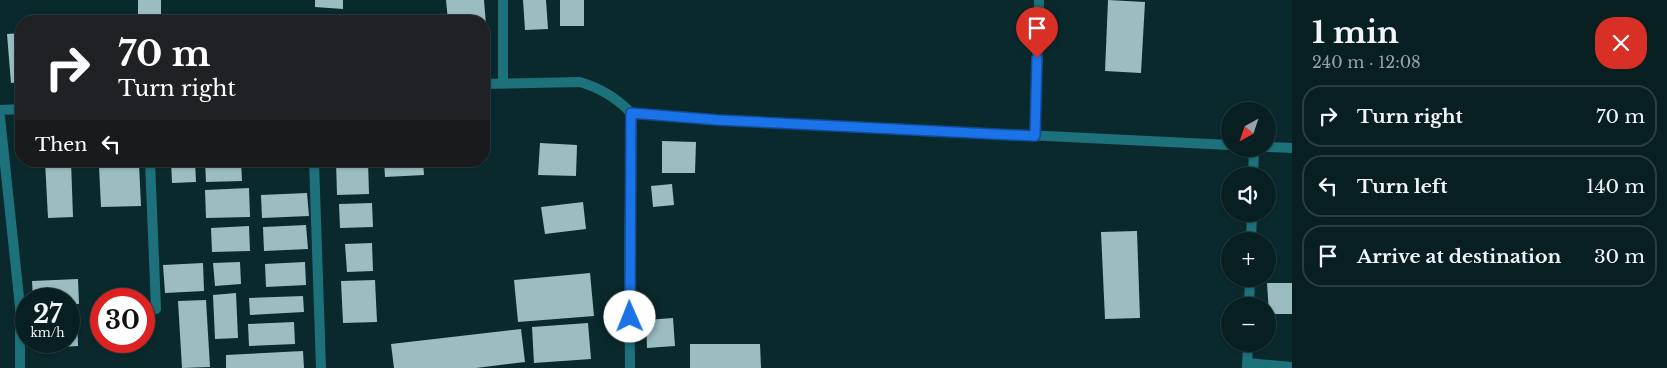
<!DOCTYPE html>
<meta charset="utf-8">
<style>
:root{--surface:#081f22;--page:#162c2f;--text:#f1f3f6;--muted:#98a2a5;--line:#293d40}
body{margin:0;font-family:"Libre Baskerville",serif;background:var(--page);color:var(--text);height:100vh;display:flex;flex-direction:column;font-size:19px;white-space:nowrap}
*{box-sizing:border-box;margin:0}
p{font-size:16px;color:var(--muted)}
.icon{flex:none;width:28px;height:28px;fill:none;stroke:currentColor;stroke-width:2;stroke-linecap:round;stroke-linejoin:round}
.map{position:relative;flex:1;overflow:hidden}
.sheet{display:flex;flex-direction:column;background:var(--surface);width:375px}
.sheet>*{flex:none}
.hud{position:absolute;left:15px;top:15px;width:475px;height:152px;border-radius:20px;box-shadow:0 1px 4px #0004,0 0 0 1px var(--line);background:#202124;color:#fff;overflow:hidden}
.needle{width:32px;rotate:220deg}
.controls{position:absolute;left:1221px;top:102px;display:grid;gap:10px}
.controls a{display:grid;place-items:center;width:55px;height:55px;border-radius:50%;background:var(--surface);box-shadow:0 1px 4px #0004,0 0 0 1px var(--line);font-size:25px}
.speed{position:absolute;left:15px;top:288px;display:flex;gap:10px;font-size:25px;font-weight:700;text-align:center}
.speed>*{display:grid;place-content:center;width:65px;height:65px;border-radius:50%;background:var(--surface);box-shadow:0 1px 4px #0004,0 0 0 1px var(--line);line-height:1}
.speed small{font-size:12px;font-weight:400}
.speed .limit{border:8px solid #d22;background:#fff;color:#111}
.pin{position:absolute;display:grid;place-items:center;width:42px;height:42px;color:#fff;margin:-51px -21px;border-radius:50% 50% 50% 0;rotate:-45deg;box-shadow:0 0 5px #0007}
.pin .icon{rotate:45deg}
.me{position:absolute;width:55px;margin:-28px;rotate:359deg;stroke-linejoin:round;filter:drop-shadow(0 0 4px #0008)}
.turn{display:flex;align-items:center;gap:18px;height:105px;padding:0 20px;font-size:22px}
.turn .icon{width:65px;height:65px;stroke-width:2.5}
.turn b{display:block;font-size:35px;line-height:42px}
.then{display:flex;align-items:center;height:48px;padding:0 20px;background:#0003;gap:10px;font-size:19px}
.round{display:grid;place-items:center;flex:none;width:52px;height:52px;border-radius:20px;background:var(--page)}
.summary{display:flex;align-items:center;justify-content:space-between;height:85px;padding:0 20px}
h1{font-size:30px;font-weight:800;line-height:38px}
ul{padding:0;list-style:none}
li{display:flex;align-items:center;gap:15px;height:62px;margin:0 10px 8px;padding:0 10px;border:2px solid var(--line);border-radius:20px}
li div{flex:1}
li b{display:block;font-size:19px}
li em{font-style:normal}
main{display:flex;flex:1;min-height:0}
.map>svg:first-child{display:block}
.building{fill:#9bbdc1}
.lines{fill:none;stroke-linecap:round;stroke-linejoin:round}
.minor{stroke:#1c717b;stroke-width:10}
.route-casing{stroke:#114b97;stroke-width:12}
.route{stroke:#1a73e8;stroke-width:9}
</style>
<main>
<div class="map">
<svg width="1292" height="368" viewBox="0 0 1292 368">
<rect width="100%" height="100%" fill="#0a292d"/>
<!-- building -->
<path class="building" d="M 138,0 L 161,0 L 161,16 L 138,16 Z
M 315,0 L 343,0 L 343,9 L 315,7 Z
M 446,0 L 484,0 L 487,37 L 484,37 L 484,21 L 448,21 Z
M 523,0 L 546,0 L 548,29 L 525,30 Z
M 560,0 L 584,0 L 584,26 L 560,26 Z
M 1108,0 L 1145,2 L 1141,73 L 1105,71 Z
M 63,14 L 83,14 L 83,21 L 63,21 Z
M 334,16 L 363,19 L 362,21 L 333,21 Z
M 372,17 L 392,18 L 391,21 L 371,21 Z
M 21,33 L 21,82 L 11,83 L 7,34 Z
M 662,141 L 696,142 L 695,173 L 662,173 Z
M 540,143 L 577,145 L 576,176 L 538,175 Z
M 45,161 L 71,161 L 73,217 L 48,218 Z
M 171,161 L 195,161 L 196,182 L 172,183 Z
M 205,161 L 241,161 L 242,181 L 206,182 Z
M 336,161 L 368,161 L 369,194 L 337,195 Z
M 384,161 L 423,161 L 424,175 L 385,177 Z
M 139,164 L 141,206 L 101,207 L 99,166 Z
M 672,184 L 674,205 L 653,207 L 651,186 Z
M 249,188 L 250,217 L 206,218 L 205,190 Z
M 307,193 L 309,216 L 262,218 L 261,195 Z
M 583,202 L 586,229 L 545,234 L 541,207 Z
M 372,203 L 373,227 L 340,228 L 339,204 Z
M 306,225 L 308,249 L 264,251 L 263,227 Z
M 249,226 L 250,251 L 212,252 L 211,228 Z
M 1137,231 L 1140,318 L 1105,319 L 1101,232 Z
M 372,243 L 373,271 L 347,272 L 345,244 Z
M 240,262 L 241,284 L 215,286 L 213,263 Z
M 305,262 L 306,285 L 266,287 L 265,264 Z
M 203,263 L 204,291 L 165,293 L 163,265 Z
M 590,273 L 594,316 L 518,322 L 514,280 Z
M 78,279 L 79,304 L 69,304 L 69,299 L 33,299 L 32,281 Z
M 375,280 L 377,322 L 343,323 L 341,281 Z
M 1267,283 L 1292,283 L 1292,314 L 1269,314 Z
M 236,293 L 238,338 L 215,339 L 213,295 Z
M 303,296 L 304,312 L 250,315 L 249,298 Z
M 206,300 L 210,367 L 182,368 L 178,301 Z
M 69,313 L 77,313 L 78,346 L 39,348 L 39,341 L 69,341 Z
M 673,318 L 675,346 L 647,348 L 646,320 Z
M 294,322 L 295,344 L 249,346 L 248,324 Z
M 588,323 L 591,359 L 534,363 L 532,327 Z
M 521,329 L 525,362 L 476,368 L 394,368 L 391,344 Z
M 690,344 L 760,344 L 761,368 L 690,368 Z
M 303,351 L 304,368 L 226,368 L 226,355 Z"/>
<g class="lines">
<!-- minor -->
<path class="minor" d="M 503,83 L 503,0
M 484,84 L 580,82 C 600,88 617,98 631,113 L 629,266 L 630,368
M 0,110 L 21,109
M 631,113 L 718,120 L 1230,145
M 0,117 L 20,307 L 20,368
M 1035,136 L 1039,0
M 1268,147 L 1292,148
M 150,161 L 156,309
M 314,161 L 321,368
M 1253,176 L 1254,149
M 1251,241 L 1252,214
M 1249,306 L 1250,279
M 1247,363 L 1292,367
M 1247,368 L 1248,344"/>
</g>
<g class="lines">
<defs>
<path id="route" d="M 630,317 L 631,113 L 718,120 L 1035,136 L 1037,58"/>
</defs>
<!-- route casing -->
<use href="#route" class="route-casing"/>
<!-- route -->
<use href="#route" class="route"/>
</g>
</svg>
<div class="controls">
<a><svg class="needle" viewBox="-14 -14 28 28"><path d="M0-13l5 13h-10z" fill="#e53935"/><path d="M0 13l5-13h-10z" fill="#98a2a5"/></svg></a>
<a><svg class="icon" aria-label="sound" viewBox="0 0 24 24"><path d="M4 9h4l5-4v14l-5-4H4zM17 9q2 3 0 6"/></svg></a>
<a>+</a>
<a>−</a>
</div>
<div class="speed"><div>27<small>km/h</small></div><div class="limit">30</div></div>
<div class="pin" style="left:1037px;top:58px;background:#d93025"><svg class="icon" aria-label="arrive" viewBox="0 0 24 24"><path d="M6 21V4h12l-3 4 3 4H6"/></svg></div>
<svg class="me" style="left:630px;top:317px" viewBox="-20 -20 40 40"><circle r="19" fill="#fff"/><path d="M0-13L10 11 0 6-10 11z" fill="#1a73e8"/></svg>
<div class="hud">
<div class="turn"><svg class="icon" aria-label="right" viewBox="0 0 24 24"><path d="M7 20v-9h11M14 6l5 5-5 5"/></svg><div><b>70 m</b>Turn right</div></div>
<div class="then">Then<svg class="icon" aria-label="left" viewBox="0 0 24 24"><path d="M17 20v-9H6M10 6l-5 5 5 5"/></svg></div>
</div>
</div>
<section class="sheet">
<div class="summary"><div><h1>1 min</h1><p>240 m · 12:08</p></div><a class="round" style="background:#d93025;color:#fff"><svg class="icon" aria-label="close" viewBox="0 0 24 24"><path d="M6 6l12 12M18 6L6 18"/></svg></a></div>
<ul>
<li><svg class="icon" aria-label="right" viewBox="0 0 24 24"><path d="M7 20v-9h11M14 6l5 5-5 5"/></svg><div><b>Turn right</b></div><em>70 m</em></li>
<li><svg class="icon" aria-label="left" viewBox="0 0 24 24"><path d="M17 20v-9H6M10 6l-5 5 5 5"/></svg><div><b>Turn left</b></div><em>140 m</em></li>
<li><svg class="icon" aria-label="arrive" viewBox="0 0 24 24"><path d="M6 21V4h12l-3 4 3 4H6"/></svg><div><b>Arrive at destination</b></div><em>30 m</em></li>
</ul>
</section>
</main>
